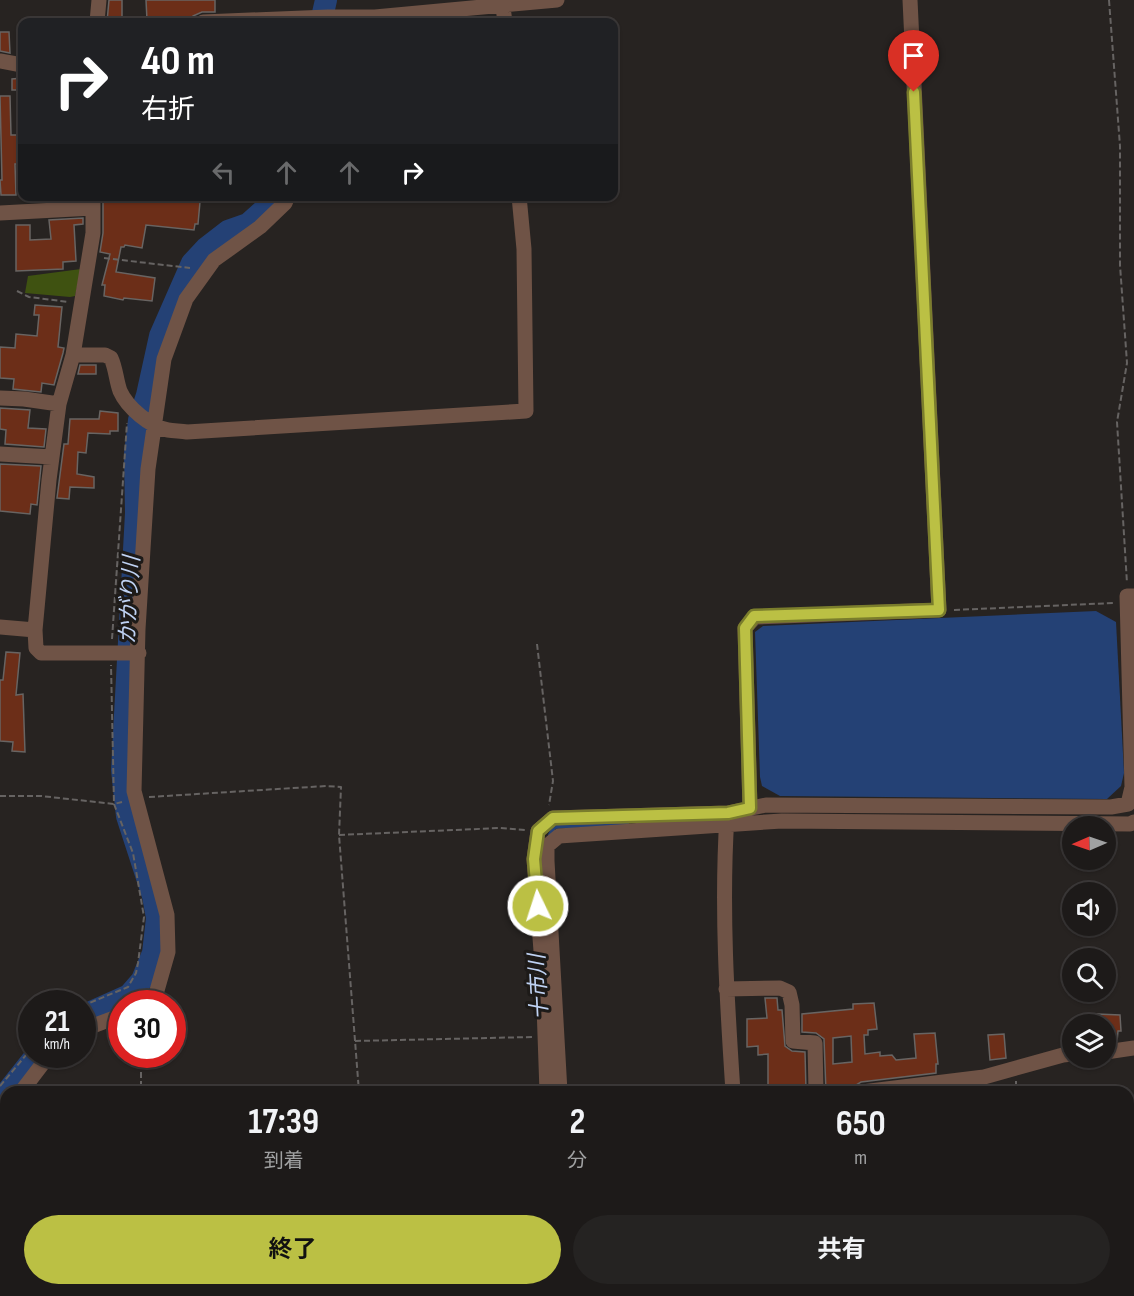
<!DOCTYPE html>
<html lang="ja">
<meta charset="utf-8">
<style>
:root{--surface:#1d1a19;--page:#252322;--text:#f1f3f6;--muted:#a0a1a2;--line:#3b3838;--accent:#bbc044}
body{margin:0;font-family:"Sofia Sans Condensed","Noto Sans JP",sans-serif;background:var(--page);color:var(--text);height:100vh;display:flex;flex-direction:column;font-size:22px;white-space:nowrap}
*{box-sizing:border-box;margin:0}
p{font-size:20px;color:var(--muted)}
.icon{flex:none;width:33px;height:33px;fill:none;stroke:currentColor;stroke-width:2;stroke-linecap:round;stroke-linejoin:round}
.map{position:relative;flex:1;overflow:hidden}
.sheet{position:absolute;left:0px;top:1086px;width:1134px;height:210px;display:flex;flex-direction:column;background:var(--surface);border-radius:18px 18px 0 0;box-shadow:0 2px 4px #0004,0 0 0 2px var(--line)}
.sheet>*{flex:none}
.top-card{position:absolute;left:18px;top:18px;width:600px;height:183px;border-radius:12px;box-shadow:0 2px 4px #0004,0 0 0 2px var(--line);background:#202124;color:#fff;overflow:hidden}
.needle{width:39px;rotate:268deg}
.tools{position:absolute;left:1062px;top:816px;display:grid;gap:12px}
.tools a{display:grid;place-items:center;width:54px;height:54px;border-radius:50%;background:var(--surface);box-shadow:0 2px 4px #0004,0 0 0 2px var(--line);font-size:30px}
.speed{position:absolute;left:18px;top:990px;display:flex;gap:12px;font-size:30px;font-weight:700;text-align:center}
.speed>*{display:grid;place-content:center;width:78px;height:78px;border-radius:50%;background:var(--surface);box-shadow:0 2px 4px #0004,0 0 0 2px var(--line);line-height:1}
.speed small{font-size:15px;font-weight:400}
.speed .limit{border:9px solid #d22;background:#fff;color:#111}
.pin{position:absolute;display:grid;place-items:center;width:51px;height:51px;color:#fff;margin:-62px -26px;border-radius:50% 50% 50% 0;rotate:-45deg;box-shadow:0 0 6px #0007}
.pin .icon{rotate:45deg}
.me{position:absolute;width:66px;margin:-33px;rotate:356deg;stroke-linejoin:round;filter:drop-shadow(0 0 4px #0008)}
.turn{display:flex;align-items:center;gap:21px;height:126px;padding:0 24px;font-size:27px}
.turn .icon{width:78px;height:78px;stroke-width:2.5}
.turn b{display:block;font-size:42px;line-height:51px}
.lanes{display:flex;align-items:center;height:57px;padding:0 24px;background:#0003;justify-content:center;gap:30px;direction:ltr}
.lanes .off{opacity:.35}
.eta{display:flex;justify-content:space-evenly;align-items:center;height:102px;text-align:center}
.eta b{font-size:36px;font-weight:700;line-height:42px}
.cta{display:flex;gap:12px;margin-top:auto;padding:12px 24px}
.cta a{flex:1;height:69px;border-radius:36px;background:var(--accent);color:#111;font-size:24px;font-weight:700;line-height:69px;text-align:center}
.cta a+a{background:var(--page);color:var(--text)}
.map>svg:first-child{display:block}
.green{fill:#3f5211}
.water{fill:#244175}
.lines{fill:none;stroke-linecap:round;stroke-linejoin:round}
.stream{stroke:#244175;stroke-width:4}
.river{stroke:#244175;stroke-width:22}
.building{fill:#6c2e18;stroke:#686462;stroke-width:1.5;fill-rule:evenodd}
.path{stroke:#666362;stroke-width:2;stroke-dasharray:6 3;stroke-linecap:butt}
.minor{stroke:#6f5346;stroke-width:15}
.route-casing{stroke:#7a7d2c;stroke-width:15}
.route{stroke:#bbc044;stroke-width:10}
.labels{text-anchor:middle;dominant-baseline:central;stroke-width:6;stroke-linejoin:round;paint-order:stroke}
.water-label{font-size:22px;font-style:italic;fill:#bfd2f3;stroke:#1d1a18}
</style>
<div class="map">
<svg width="1134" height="1296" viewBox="0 0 1134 1296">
<rect width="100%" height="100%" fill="#272321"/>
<!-- green -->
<path class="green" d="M 81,269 L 75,296 L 70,297 L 25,293 L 28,276 Z"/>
<!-- water -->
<path class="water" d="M 1096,611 L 1116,622 L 1124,773 L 1121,786 L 1107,799 L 780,796 L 762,786 L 760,777 L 755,632 L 763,626 Z"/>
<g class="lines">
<!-- stream -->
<path class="stream" d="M 550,835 L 554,827 L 627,823"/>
<!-- river -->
<path class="river" d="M 321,22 L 326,0
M 82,1016 L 129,995 L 142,980 L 153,953 L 157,918 L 153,896 L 127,816 L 122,770 L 136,513 L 135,454 L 139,420 L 147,395 L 160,336 L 192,263 L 206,248 L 228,231 L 248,224 L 279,196
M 7,1092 L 37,1054"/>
</g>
<!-- building -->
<path class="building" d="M 109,0 L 122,0 L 122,22 L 107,22 Z
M 146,0 L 215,0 L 215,12 L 202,12 L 193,16 L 193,18 L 147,20 Z
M 0,32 L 9,32 L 10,53 L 0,51 Z
M 22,78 L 22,90 L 12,90 L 12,79 Z
M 0,96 L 10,96 L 11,135 L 22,135 L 22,164 L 15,164 L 16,195 L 1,195 L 0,180 L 2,180 Z
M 105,196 L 149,196 L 200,202 L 198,224 L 195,224 L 194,230 L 146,225 L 142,248 L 125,245 L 124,247 L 121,247 L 116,272 L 155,278 L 152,301 L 124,298 L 123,300 L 104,296 L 105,285 L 102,285 L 110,254 L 100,252 L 103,233 L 103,198 Z
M 83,218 L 83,224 L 74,225 L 76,261 L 63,262 L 63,269 L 16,271 L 16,225 L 30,225 L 30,240 L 51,239 L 49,220 Z
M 35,305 L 62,307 L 58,347 L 64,348 L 63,353 L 54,385 L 42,383 L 41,392 L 13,389 L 14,379 L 0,378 L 0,347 L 15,348 L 16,334 L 37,336 L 39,315 L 34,315 Z
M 80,365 L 96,365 L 96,374 L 78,374 Z
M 0,408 L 30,410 L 28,428 L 46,429 L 44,447 L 5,444 L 6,430 L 0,429 Z
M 100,411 L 118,413 L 118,431 L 110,431 L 110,434 L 88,433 L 86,453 L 78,452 L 77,474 L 94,477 L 94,488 L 70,487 L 69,499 L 57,498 L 64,444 L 68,444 L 70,419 L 99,419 Z
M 0,464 L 41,466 L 37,505 L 31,504 L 30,514 L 0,511 Z
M 6,652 L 20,653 L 16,695 L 23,694 L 25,752 L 12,751 L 13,742 L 0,741 L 0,680 L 3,680 Z
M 765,998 L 777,998 L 778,1010 L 782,1010 L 785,1046 L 792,1051 L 805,1052 L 806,1090 L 768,1092 L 768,1054 L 758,1055 L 758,1046 L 747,1047 L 747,1019 L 767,1018 Z
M 874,1003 L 877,1029 L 868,1030 L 868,1035 L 864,1035 L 865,1054 L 880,1052 L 880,1056 L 892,1055 L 896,1060 L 916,1058 L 914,1034 L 935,1033 L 938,1064 L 936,1064 L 936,1073 L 861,1082 L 856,1085 L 853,1091 L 826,1092 L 824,1039 L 816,1033 L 802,1032 L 802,1014 L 853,1009 L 853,1004 ZM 851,1036 L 852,1062 L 833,1064 L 833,1038 Z
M 1097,1014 L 1120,1015 L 1121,1031 L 1118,1031 L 1117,1041 L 1106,1042 L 1106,1024 L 1097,1024 Z
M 1004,1034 L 1006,1058 L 990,1060 L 988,1035 Z"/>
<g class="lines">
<!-- path -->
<path class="path" d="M 1109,0 L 1120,146 L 1120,265 L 1127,363 L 1117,422 L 1127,583
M 104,258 L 190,268
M 17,291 L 29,297 L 69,302
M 954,610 L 1113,603
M 112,639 L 127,423
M 537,644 L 553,781 L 549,805
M 0,796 L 41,796 L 114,804 L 122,802
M 149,797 L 326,786 L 341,787 L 339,835 L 359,1092
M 339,835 L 500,828 L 525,830
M 82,1006 L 128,987 L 136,973 L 138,963 L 144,917 L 133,853 L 114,804 L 111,665
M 355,1041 L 532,1037
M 141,1054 L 141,1092
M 1016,1081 L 1016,1092
M 0,1086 L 32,1048
M 1023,1290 L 1023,1296
M 367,1296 L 367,1290"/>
<!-- minor -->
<path class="minor" d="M 502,0 L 505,22
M 97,22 L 99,0
M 203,22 L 328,17 L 375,17 L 557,0
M 0,61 L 22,65
M 93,196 L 93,233 L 73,355 L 59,404 L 49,480 L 35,630 L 36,648 L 41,653 L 139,653
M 0,213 L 93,208
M 73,355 L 105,355 L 111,358 C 116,369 116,380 120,391 C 127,407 150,427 168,430 C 174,431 181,431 187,432 L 526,411 L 524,249 L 519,196
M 0,398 L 24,399 L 59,404
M 0,454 L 52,457
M 0,627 L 35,630
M 750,808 L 745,628 L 755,617 L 939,610 L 910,0
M 727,816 C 721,908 727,1001 733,1092
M 726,989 L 780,988 L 789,992 L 792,1005 L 793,1041 L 815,1043 L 816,1092
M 145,1004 L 156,994 L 168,952 L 167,915 L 134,791 L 138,629 L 148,469 L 164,359 L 186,299 L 214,260 L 260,227 L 285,203 L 288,196
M 82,1030 L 122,1015
M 1106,1052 L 1134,1048
M 21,1092 L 50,1054
M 547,1092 L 543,977 L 534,859 L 538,831 L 553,818 L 728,813 L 766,805 L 1111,807 L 1128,804 L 1132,787 L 1127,596 L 1134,596
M 560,1092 L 547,861 L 547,846 L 559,836 L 782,821 L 1130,824 L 1134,822
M 862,1092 L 984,1077 L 1063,1055 L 1072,1054
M 0,1119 L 6,1111
M 540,1290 L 540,1296
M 552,1290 L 552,1296
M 750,1290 L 750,1296"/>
</g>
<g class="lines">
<defs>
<path id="route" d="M 538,906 L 534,859 L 538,831 L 553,818 L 728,813 L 750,808 L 745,628 L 754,616 L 939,610 L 914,92"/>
</defs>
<!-- route casing -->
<use href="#route" class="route-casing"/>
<!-- route -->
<use href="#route" class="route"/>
</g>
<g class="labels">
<!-- water labels -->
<g class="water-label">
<text transform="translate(130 600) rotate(-87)">かがり川</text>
<text transform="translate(539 987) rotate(-93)">十市川</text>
</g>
</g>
</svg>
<div class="tools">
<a><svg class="needle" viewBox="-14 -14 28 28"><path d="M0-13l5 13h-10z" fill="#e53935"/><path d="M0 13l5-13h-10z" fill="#a0a1a2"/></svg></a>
<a><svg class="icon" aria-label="sound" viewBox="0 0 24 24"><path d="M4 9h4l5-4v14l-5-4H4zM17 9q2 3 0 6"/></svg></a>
<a><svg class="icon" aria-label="search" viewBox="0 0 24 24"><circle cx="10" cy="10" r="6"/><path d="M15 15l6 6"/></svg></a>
<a><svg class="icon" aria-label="layers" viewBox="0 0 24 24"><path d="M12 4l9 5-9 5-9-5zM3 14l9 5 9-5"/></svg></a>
</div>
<div class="speed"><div>21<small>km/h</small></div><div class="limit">30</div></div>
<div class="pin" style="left:914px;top:92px;background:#d93025"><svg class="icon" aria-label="arrive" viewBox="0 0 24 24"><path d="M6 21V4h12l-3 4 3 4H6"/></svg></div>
<svg class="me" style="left:538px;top:906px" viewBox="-20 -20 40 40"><circle r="17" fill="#bbc044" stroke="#fff" stroke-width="3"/><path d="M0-11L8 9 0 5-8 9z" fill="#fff"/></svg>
<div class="top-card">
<div class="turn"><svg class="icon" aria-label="right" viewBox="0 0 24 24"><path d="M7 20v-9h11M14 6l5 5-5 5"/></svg><div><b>40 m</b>右折</div></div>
<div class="lanes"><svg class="icon off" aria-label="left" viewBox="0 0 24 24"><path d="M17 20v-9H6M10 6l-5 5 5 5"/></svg><svg class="icon off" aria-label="ahead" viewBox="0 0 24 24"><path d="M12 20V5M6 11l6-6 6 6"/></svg><svg class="icon off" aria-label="ahead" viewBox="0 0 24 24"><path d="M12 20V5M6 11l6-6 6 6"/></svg><svg class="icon" aria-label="right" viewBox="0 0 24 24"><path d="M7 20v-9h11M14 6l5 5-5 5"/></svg></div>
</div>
<section class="sheet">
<div class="eta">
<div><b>17:39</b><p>到着</p></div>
<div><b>2</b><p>分</p></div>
<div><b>650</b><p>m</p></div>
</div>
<div class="cta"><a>終了</a><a>共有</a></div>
</section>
</div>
